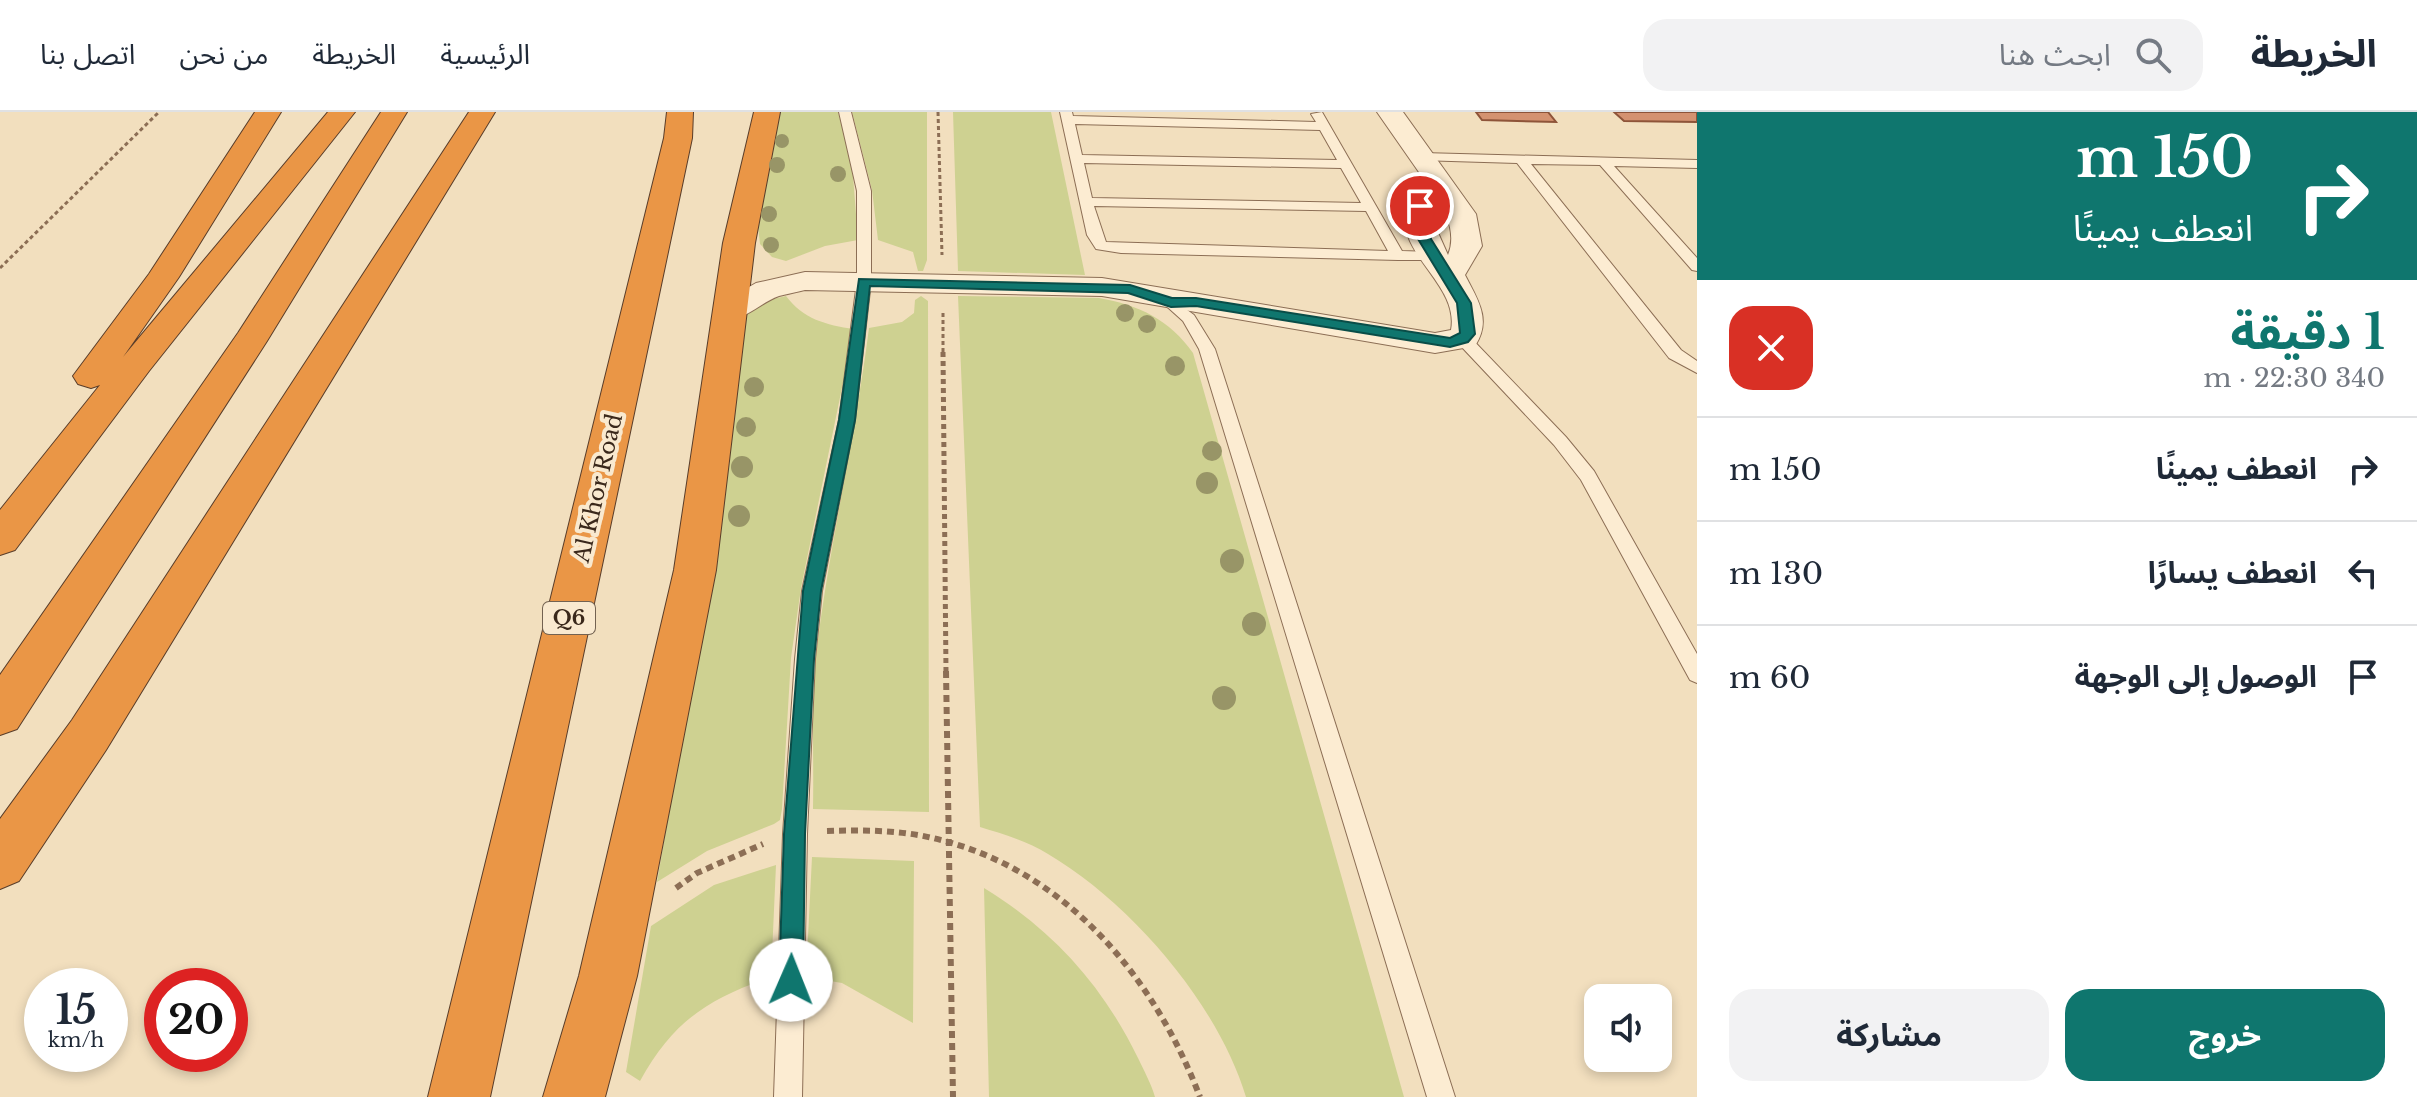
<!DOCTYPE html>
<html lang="ar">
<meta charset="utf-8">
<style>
:root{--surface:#fff;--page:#f2f2f3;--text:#1f2937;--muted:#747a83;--line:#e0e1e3;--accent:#0f766e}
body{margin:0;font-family:"Libre Baskerville","Noto Sans Arabic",serif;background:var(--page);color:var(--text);direction:rtl;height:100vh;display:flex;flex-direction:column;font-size:30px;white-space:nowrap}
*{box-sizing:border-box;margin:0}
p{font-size:26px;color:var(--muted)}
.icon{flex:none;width:44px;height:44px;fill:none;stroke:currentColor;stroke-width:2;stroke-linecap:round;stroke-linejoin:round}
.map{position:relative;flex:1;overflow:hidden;direction:ltr}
.details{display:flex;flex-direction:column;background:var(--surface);width:720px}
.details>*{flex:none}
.guide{background:#0f766e;color:#fff;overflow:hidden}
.tools{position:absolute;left:1584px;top:872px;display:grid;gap:16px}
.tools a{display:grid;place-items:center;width:88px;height:88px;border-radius:16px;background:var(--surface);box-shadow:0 4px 12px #0003;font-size:40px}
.speed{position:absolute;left:24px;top:856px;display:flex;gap:16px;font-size:40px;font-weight:700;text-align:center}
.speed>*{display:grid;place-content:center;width:104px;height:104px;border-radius:50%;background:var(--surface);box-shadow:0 4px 12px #0003;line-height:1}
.speed small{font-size:20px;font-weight:400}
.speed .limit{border:12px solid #d22;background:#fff;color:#111}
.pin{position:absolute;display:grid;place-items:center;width:68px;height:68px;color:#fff;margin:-34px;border:4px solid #fff;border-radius:50%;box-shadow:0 2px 8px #0007}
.me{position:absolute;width:88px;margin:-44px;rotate:1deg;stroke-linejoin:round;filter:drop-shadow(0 0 6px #0008)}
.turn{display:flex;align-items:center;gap:28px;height:168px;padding:0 32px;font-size:36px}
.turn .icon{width:104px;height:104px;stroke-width:2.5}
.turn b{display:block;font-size:56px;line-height:68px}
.round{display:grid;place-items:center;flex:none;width:84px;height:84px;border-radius:24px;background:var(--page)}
.headline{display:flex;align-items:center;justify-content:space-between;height:136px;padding:0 32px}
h1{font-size:48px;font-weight:700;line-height:60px;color:var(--accent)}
.button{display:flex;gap:16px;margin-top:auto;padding:16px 32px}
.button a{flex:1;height:92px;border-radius:24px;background:var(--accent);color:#fff;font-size:32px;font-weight:700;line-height:92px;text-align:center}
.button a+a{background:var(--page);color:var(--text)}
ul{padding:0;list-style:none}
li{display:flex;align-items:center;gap:24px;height:104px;padding:0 32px;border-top:2px solid var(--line)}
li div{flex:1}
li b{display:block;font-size:30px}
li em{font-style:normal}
header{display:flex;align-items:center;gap:48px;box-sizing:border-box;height:112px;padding:0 40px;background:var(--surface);border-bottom:2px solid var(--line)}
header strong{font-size:38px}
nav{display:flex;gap:44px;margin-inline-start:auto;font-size:28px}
.search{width:560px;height:72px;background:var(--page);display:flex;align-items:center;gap:20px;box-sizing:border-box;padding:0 28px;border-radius:24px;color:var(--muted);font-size:30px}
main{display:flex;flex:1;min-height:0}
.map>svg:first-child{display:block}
.green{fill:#ced191}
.building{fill:#d49270;stroke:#8e5439;stroke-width:2}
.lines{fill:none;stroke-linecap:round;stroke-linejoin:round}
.lane-casing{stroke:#8c6e55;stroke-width:2}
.street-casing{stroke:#8c6e55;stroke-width:2}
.highway-casing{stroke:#593d2a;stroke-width:2}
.path-far2{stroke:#8c6e55;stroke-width:3;stroke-dasharray:4 3;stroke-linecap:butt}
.path-far1{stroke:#8c6e55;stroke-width:5;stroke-dasharray:5 4;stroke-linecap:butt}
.path{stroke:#8c6e55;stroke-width:6;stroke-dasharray:7 5;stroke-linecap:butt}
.lane{fill:#fcecd2;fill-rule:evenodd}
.street{fill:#fcecd2;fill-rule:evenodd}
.highway{fill:#ea9646;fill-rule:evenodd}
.tree{fill:#989567}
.route{fill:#0f766e;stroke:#0a4d48;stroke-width:2}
.labels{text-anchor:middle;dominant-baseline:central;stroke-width:8;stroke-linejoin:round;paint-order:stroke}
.shield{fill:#f9e9cf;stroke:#736251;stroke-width:2}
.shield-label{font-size:20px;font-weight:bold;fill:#3a281b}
.street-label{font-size:22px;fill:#3a281b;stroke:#f9e9cf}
</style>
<header>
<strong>الخريطة</strong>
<div class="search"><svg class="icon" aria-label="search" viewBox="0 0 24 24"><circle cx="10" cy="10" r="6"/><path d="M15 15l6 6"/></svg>ابحث هنا</div>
<nav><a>الرئيسية</a><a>الخريطة</a><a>من نحن</a><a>اتصل بنا</a></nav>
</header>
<main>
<section class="details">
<div class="guide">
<div class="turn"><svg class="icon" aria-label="right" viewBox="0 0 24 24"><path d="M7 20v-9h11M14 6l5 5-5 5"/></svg><div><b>150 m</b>انعطف يمينًا</div></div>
</div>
<div class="headline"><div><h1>1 دقيقة</h1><p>340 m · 22:30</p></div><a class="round" style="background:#d93025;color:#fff"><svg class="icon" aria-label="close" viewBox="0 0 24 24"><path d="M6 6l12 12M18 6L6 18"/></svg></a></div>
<ul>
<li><svg class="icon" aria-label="right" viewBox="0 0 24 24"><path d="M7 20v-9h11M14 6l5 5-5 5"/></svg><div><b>انعطف يمينًا</b></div><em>150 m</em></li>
<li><svg class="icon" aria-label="left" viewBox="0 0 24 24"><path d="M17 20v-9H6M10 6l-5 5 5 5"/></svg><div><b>انعطف يسارًا</b></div><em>130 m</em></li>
<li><svg class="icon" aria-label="arrive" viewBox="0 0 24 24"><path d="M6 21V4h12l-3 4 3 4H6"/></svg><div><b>الوصول إلى الوجهة</b></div><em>60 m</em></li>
</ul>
<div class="button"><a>خروج</a><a>مشاركة</a></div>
</section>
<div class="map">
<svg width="1697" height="985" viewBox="0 0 1697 985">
<rect width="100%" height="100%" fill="#f2dfbe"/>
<!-- green -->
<path class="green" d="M 776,0 L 838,0 L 852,51 L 858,128 L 825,134 L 786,149 L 772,145 L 760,132 L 757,105 Z
M 852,0 L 927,0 L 927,148 L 923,159 L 918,159 L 913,140 L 878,128 L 872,78 Z
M 953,0 L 1051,0 L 1085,163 L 958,159 Z
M 786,184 C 803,207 826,213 854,217 L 801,476 L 791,546 L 782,697 L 780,708 L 774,712 L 707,739 L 657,770 L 712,449 L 744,202 L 760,190 Z
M 921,184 L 928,189 L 929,700 L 813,697 C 814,646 811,594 816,543 C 829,434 855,326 869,216 L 902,210 L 914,201 L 915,188 Z
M 958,184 L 1099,186 C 1139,193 1170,208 1193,241 L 1404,985 L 1246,985 C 1218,892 1131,791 1048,742 C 1027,729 1003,722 980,715 Z
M 812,745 L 914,749 L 913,911 L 842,871 L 806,865 Z
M 776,753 L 771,865 C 708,887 673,909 640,969 L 626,960 L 651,814 L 714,773 Z
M 984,776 C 1053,818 1103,874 1138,946 C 1144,959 1151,971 1155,985 L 989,985 Z"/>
<!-- building -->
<path class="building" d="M 1476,0 L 1548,0 L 1556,10 L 1482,8 Z
M 1614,0 L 1697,0 L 1697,10 L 1624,9 Z"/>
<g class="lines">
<defs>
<path id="lane" d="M 839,0 L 851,0 L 871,79 L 871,170 L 855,308 L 822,479 L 815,547 L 807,722 L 802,985 L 774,985 L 783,722 L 795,547 L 802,479 L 839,308 L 857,170 L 857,79 Z
M 1060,0 L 1072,0 L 1073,4 L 1316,10 L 1311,2 L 1322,0 L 1402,139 L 1432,140 L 1439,144 L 1432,148 L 1398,148 L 1121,141 L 1096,137 L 1087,123 ZM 1075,12 L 1320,18 L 1337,48 L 1082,43 ZM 1084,51 L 1341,56 L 1361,91 L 1092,86 ZM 1094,94 L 1366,99 L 1388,139 L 1106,130 Z
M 1422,41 L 1697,48 L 1697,56 L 1614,54 L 1697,146 L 1697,159 L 1692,158 L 1600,53 L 1531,52 L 1681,238 L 1697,249 L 1697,261 L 1669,246 L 1517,51 L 1418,48 L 1418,42 Z
M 1171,186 L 1194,203 L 1215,237 L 1455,985 L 1427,985 L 1199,237 L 1183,209 L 1163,191 Z
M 1463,222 L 1469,224 L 1566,325 L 1594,359 L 1697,542 L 1697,571 L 1690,568 L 1581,368 L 1554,333 L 1457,230 L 1457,224 Z"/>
<path id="street" d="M 1377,0 L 1403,0 L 1476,102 L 1482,134 L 1465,163 C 1478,188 1492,208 1475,234 L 1435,241 L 1102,184 L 805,178 C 797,180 787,182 779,184 C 757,192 744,212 719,206 L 714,199 L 719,192 L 756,171 L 805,160 L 1102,166 L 1435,221 L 1451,218 C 1460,171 1392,141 1407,93 C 1410,83 1417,74 1423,66 ZM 1437,87 C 1448,103 1456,124 1448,143 L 1435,114 Z"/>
<path id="highway" d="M 255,0 L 281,0 L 179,165 L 123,245 L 328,0 L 355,0 L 149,259 L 15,438 L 0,443 L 0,398 L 100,273 L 91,276 L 78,272 L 73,264 L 149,162 Z
M 381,0 L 407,0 L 267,229 L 17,617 L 0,623 L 0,563 L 238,221 Z
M 469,0 L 495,0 L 106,638 L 19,769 L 0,777 L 0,707 L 72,608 Z
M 667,0 L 693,0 L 692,26 L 490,985 L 428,985 L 664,26 Z
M 754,0 L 780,0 L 755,131 L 716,458 L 637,864 L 605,985 L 543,985 L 579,864 L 674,458 L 723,131 Z"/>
</defs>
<!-- lane casing -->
<use href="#lane" class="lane-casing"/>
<!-- street casing -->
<use href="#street" class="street-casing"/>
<!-- highway casing -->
<use href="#highway" class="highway-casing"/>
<!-- path-far2 -->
<path class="path-far2" d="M 938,0 L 942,143
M 0,156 L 159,0
M 943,201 L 943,242"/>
<!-- path-far1 -->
<path class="path-far1" d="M 943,240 L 946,561"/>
<!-- path -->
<path class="path" d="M 946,559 L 953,985
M 827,719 C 858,718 888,718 918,723 C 1057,748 1152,859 1200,985
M 676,776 L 697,761 L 763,732"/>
<!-- lane -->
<use href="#lane" class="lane"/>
<!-- street -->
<use href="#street" class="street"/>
<!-- highway -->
<use href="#highway" class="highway"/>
</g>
<!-- trees -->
<g class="tree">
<circle cx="782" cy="29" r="7"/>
<circle cx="777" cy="53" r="8"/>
<circle cx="838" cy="62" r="8"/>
<circle cx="769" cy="102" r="8"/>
<circle cx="771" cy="133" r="8"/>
<circle cx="1125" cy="201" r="9"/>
<circle cx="1147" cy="212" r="9"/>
<circle cx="1175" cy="254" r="10"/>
<circle cx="754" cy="275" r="10"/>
<circle cx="746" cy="315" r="10"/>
<circle cx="1212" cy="339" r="10"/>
<circle cx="742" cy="355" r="11"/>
<circle cx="1207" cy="371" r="11"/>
<circle cx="739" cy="404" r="11"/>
<circle cx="1232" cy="449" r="12"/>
<circle cx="1254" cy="512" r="12"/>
<circle cx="1224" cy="586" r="12"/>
</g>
<!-- route -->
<path class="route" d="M 1420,91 L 1426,94 L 1431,127 L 1471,191 L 1475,222 L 1468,230 L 1450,235 L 1196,194 L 1171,195 L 1128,181 L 870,174 L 855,308 L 821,479 L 814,547 L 805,722 L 803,868 L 799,877 L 791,880 L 783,877 L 779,868 L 784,722 L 803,479 L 839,308 L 859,167 L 1130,173 L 1172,186 L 1196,186 L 1450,226 L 1460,221 L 1457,191 L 1418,127 L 1414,94 Z"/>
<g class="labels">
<!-- shield labels -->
<rect class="shield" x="543" y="490" width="52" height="32" rx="6"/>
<g class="shield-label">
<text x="569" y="506">Q6</text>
</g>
<!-- street labels -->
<g class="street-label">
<text transform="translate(598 376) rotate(-77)">Al Khor Road</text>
</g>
</g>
</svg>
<div class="tools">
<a><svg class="icon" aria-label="sound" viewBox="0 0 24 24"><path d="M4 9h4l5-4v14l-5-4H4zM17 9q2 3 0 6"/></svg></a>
</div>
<div class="speed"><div>15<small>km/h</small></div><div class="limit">20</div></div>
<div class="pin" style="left:1420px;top:94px;background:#d93025"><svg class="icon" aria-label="arrive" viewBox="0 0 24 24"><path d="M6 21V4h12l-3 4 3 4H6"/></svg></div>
<svg class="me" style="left:791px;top:868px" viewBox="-20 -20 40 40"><circle r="19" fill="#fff"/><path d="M0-13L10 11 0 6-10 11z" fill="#0f766e"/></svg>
</div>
</main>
